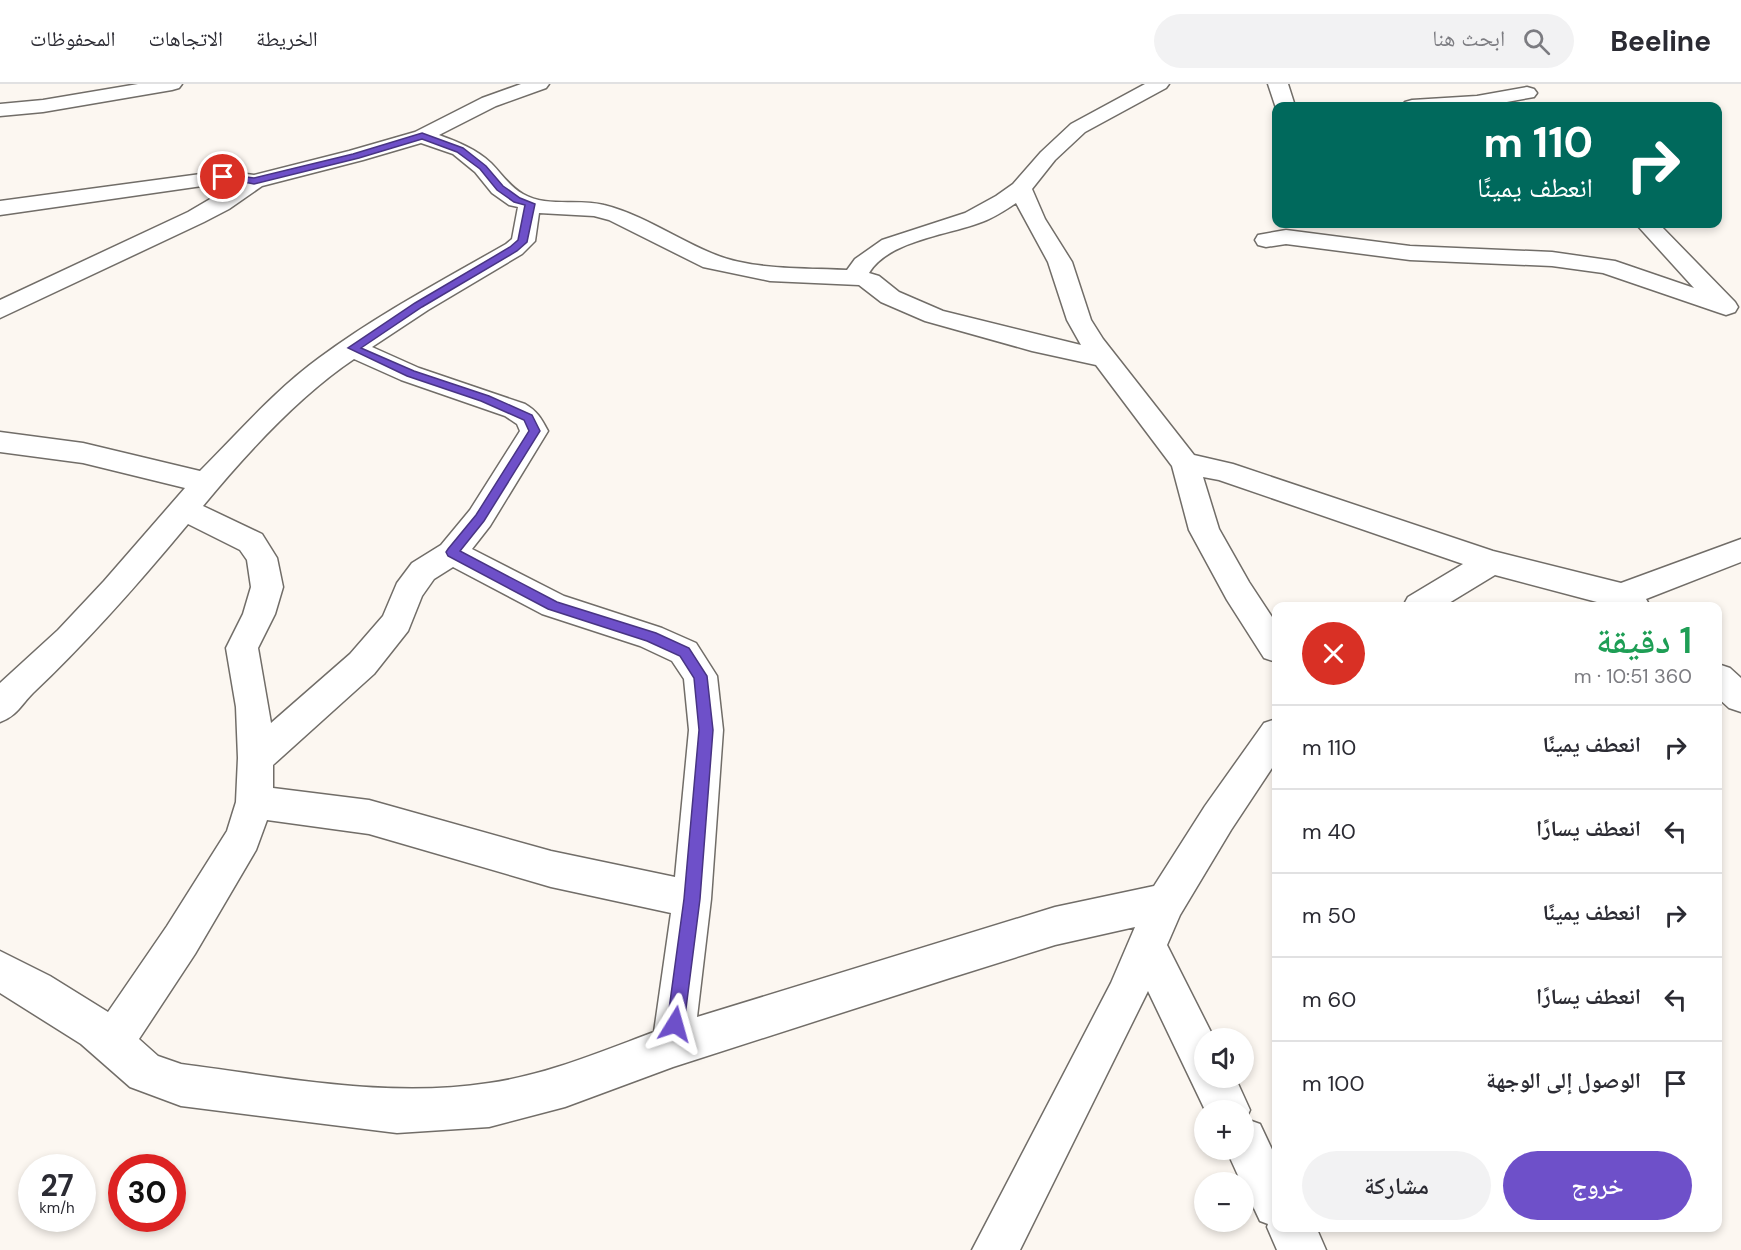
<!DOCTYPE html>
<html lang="ar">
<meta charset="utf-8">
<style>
:root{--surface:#fff;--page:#f2f2f3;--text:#2b2b33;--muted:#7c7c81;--line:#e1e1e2;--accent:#6e50c9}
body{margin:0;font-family:"DM Sans","Noto Naskh Arabic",sans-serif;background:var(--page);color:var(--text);direction:rtl;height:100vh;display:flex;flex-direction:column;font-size:22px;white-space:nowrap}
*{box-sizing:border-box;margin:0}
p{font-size:20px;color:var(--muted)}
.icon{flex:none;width:33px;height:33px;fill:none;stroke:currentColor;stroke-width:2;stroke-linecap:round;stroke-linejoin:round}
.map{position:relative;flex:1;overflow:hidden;direction:ltr}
.side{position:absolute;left:1272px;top:518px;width:450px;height:630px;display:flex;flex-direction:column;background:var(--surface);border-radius:12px;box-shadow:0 3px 9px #0003;direction:rtl}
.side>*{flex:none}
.hud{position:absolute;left:1272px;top:18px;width:450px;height:126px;border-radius:12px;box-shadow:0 3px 9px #0003;direction:rtl;background:#00695c;color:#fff;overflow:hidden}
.buttons{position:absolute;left:1194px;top:944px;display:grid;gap:12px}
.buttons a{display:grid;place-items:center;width:60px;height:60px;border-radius:50%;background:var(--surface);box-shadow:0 3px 9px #0003;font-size:30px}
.speed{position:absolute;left:18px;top:1070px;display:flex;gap:12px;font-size:30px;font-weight:700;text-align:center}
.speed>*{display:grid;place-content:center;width:78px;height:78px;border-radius:50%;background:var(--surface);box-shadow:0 3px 9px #0003;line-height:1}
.speed small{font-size:15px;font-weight:400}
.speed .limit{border:9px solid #d22;background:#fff;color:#111}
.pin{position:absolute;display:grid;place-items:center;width:51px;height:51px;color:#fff;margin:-26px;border:3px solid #fff;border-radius:50%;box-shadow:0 2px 6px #0007}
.me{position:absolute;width:66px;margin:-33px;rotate:8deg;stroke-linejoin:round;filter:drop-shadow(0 0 4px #0008)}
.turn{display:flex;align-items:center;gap:21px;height:126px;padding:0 30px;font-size:27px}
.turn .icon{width:78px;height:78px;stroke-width:2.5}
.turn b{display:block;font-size:42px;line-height:51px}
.round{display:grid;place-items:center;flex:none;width:63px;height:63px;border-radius:32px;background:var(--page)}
.head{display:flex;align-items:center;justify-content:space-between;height:102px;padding:0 30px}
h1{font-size:36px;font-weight:600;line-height:45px;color:#1e9e55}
.button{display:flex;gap:12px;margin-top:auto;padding:12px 30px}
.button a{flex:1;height:69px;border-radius:36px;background:var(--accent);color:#fff;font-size:24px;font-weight:600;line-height:69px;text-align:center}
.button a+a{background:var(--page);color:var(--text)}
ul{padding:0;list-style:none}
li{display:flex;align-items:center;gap:18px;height:84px;padding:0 30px;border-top:2px solid var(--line)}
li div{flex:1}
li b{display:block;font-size:22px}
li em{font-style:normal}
header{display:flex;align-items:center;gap:36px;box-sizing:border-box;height:84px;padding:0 30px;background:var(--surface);border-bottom:2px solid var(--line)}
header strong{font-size:28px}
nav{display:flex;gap:33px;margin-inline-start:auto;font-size:21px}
.search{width:420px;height:54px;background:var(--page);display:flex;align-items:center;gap:15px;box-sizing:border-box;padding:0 21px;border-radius:33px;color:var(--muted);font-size:22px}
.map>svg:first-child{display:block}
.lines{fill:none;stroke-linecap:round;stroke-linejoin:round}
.minor-casing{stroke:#716d68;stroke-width:3}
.minor{fill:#fff;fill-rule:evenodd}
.route{fill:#6e50c9;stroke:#483483;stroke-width:1.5}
</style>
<header>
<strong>Beeline</strong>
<div class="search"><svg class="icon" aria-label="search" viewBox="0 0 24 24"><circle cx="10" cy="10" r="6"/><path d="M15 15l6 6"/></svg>ابحث هنا</div>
<nav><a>الخريطة</a><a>الاتجاهات</a><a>المحفوظات</a></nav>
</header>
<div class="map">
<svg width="1741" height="1166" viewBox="0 0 1741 1166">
<rect width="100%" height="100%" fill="#fcf7f1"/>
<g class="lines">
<defs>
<path id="minor" d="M 138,0 L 182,0 L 179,4 L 172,6 L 43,28 L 0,32 L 0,20 L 43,16 Z
M 521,0 L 549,0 L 546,4 L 496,22 L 439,51 C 458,58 476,65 491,79 C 502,90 509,102 523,110 C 547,124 579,114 604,121 C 644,131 678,156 716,171 C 753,186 808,184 847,186 L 855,175 L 882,156 L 965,129 L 996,112 L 1013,100 L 1041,68 L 1071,40 L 1145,0 L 1169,0 L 1166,4 L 1085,48 L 1055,76 L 1032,105 L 1045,135 L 1072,178 L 1091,236 L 1103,255 L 1194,371 L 1233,380 L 1493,467 L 1621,499 L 1741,455 L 1741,478 L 1646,515 L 1650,522 L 1612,522 L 1495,491 L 1444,522 L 1403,522 L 1408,513 L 1463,480 L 1219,396 L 1203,393 L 1219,445 L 1249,498 L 1276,539 L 1276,578 L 1264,574 L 1227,516 L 1189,446 L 1172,382 L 1096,281 L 1032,267 L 925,237 L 881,218 L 859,201 L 770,197 L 703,183 L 609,136 L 594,132 L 539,129 L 535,157 L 522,170 L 428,226 L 372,263 L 419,284 L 525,320 C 537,327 541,334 548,347 L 490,442 L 472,465 L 564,512 L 662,544 L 696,559 L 717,592 L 723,646 L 711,815 L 697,933 L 1055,823 L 1154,802 L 1205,722 L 1264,639 L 1276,635 L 1276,678 L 1231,746 L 1180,831 L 1167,861 L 1214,954 L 1204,954 L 1204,993 L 1235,993 L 1250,1026 L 1246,1035 L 1260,1040 L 1276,1074 L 1276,1143 L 1316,1143 L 1326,1166 L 1277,1166 L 1267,1143 L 1268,1140 L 1260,1137 L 1244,1103 L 1244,1098 L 1241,1098 L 1226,1065 L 1244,1065 L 1244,1026 L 1205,1026 L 1148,907 L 1020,1166 L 972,1166 L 1111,899 L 1135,843 L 1055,861 L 950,894 L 673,983 L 565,1023 L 489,1043 L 397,1049 L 181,1022 L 130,1003 L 81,960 L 0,909 L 0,867 L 50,892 L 108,928 L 167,842 L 227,747 L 236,718 L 238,674 L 236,623 L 226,564 L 243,530 L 251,503 L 247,476 L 240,466 L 188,440 C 139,499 89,556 33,609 C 21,621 17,632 0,638 L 0,599 L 58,546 L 104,497 L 185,404 L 83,379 L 0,368 L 0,348 L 83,359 L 200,387 C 238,349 275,306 319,274 C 377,231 443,196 506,160 L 512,155 L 518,123 L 509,121 L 492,109 L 475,88 L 453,70 L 421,59 L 363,76 L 262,102 L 229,125 L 204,138 L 0,234 L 0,216 L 188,128 L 234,101 L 223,99 L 0,131 L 0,117 L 223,87 L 254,91 L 349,67 L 415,48 L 482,14 ZM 1016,119 L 1048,178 L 1067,236 L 1081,261 L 943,227 L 899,208 L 879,192 L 869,189 C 888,157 947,151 979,139 C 992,135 1004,127 1016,119 ZM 354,275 L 401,296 L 505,332 L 517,340 L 520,347 L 470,426 L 441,461 L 412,479 L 397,499 L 383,532 L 350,570 L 271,639 L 258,564 L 275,530 L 283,503 L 277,474 L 262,450 L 203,422 C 245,371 300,311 354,275 ZM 453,483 L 542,530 L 640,562 L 672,577 L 684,595 L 689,646 L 675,793 L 551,767 L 369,716 L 273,704 L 273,681 L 374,590 L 408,547 L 422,512 L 434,495 ZM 267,736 L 369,750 L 551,803 L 671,829 L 654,948 C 600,968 546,991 489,999 C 387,1015 282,993 181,980 L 158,972 L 139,955 L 195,870 L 256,766 Z
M 1268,0 L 1288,0 L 1295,22 L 1276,24 Z
M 1527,3 L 1534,5 L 1537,9 L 1534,13 L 1485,22 L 1402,22 L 1405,18 L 1412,16 L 1477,12 Z
M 1636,140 L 1659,140 L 1735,218 L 1738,223 L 1735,228 L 1726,231 L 1717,228 L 1603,189 L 1552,182 L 1410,176 L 1286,160 L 1266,163 L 1258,161 L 1255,156 L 1258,151 L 1286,146 L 1410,162 L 1552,168 L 1615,177 L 1694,204 Z
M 1718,580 L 1730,584 L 1741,594 L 1741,628 L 1729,624 L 1718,614 Z"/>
</defs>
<!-- minor casing -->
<use href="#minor" class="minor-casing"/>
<!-- minor -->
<use href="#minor" class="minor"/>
</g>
<!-- route -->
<path class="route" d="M 422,49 L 463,64 L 486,82 L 503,102 L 520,114 L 535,120 L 527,158 L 517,167 L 422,223 L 361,264 L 414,287 L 489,312 L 532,331 L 540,347 L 484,437 L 460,467 L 557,518 L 656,549 L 689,564 L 707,592 L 713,646 L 700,815 L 684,940 L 682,946 L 675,949 L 669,946 L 667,940 L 684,815 L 699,646 L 694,594 L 680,572 L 647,557 L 548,525 L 448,472 L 446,468 L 448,465 L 476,431 L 529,347 L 524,336 L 481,317 L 407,292 L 348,264 L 415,219 L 510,163 L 518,156 L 525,121 L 514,118 L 497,106 L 480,85 L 457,68 L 422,55 L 359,74 L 254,100 L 218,93 L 223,90 L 254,94 L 353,70 Z"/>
</svg>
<div class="buttons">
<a><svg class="icon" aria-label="sound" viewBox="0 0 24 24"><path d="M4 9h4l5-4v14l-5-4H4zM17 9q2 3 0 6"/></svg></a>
<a>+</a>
<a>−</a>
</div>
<div class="speed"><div>27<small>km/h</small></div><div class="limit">30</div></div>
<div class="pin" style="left:223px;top:93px;background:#d93025"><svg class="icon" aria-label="arrive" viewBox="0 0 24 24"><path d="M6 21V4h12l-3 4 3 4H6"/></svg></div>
<svg class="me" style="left:675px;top:940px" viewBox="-20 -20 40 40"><path d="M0-17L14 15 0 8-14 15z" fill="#6e50c9" stroke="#fff" stroke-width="4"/></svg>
<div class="hud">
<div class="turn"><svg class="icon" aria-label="right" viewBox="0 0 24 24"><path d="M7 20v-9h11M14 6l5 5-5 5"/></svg><div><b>110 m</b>انعطف يمينًا</div></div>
</div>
<section class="side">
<div class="head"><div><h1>1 دقيقة</h1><p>360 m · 10:51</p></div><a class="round" style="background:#d93025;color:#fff"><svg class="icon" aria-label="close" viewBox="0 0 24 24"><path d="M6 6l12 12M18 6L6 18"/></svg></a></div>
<ul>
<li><svg class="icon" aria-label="right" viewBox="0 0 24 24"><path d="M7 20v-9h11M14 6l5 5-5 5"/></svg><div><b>انعطف يمينًا</b></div><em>110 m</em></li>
<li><svg class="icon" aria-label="left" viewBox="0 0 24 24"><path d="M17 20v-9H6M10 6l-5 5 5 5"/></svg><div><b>انعطف يسارًا</b></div><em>40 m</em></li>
<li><svg class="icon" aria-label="right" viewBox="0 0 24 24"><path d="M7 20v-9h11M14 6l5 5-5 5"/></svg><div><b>انعطف يمينًا</b></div><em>50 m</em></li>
<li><svg class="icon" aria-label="left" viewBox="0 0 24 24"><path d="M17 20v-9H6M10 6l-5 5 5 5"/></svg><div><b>انعطف يسارًا</b></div><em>60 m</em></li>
<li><svg class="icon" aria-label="arrive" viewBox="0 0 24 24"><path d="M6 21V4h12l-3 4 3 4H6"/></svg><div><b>الوصول إلى الوجهة</b></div><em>100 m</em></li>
</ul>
<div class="button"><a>خروج</a><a>مشاركة</a></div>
</section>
</div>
